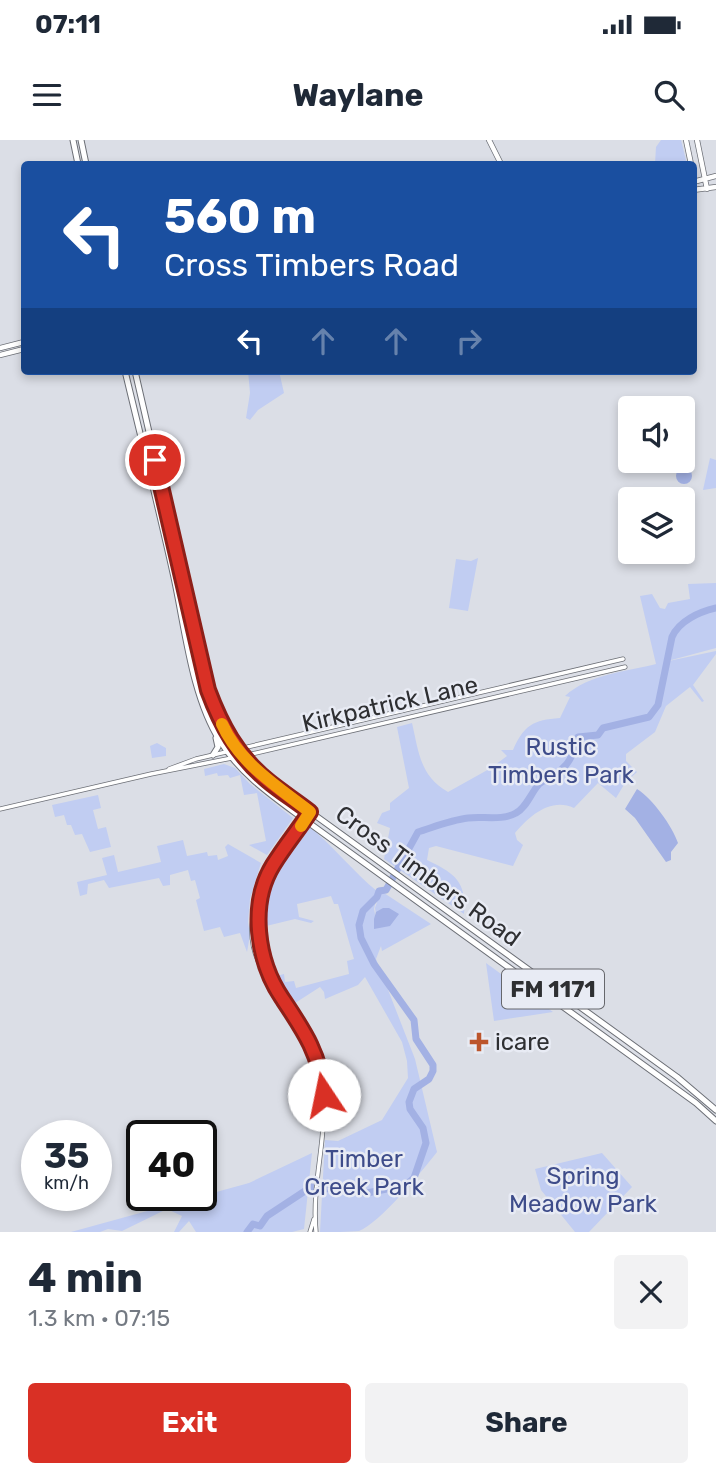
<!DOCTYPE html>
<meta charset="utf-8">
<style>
:root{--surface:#fff;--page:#f2f2f3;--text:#1f2937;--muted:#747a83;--accent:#d93025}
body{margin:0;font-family:Rubik,sans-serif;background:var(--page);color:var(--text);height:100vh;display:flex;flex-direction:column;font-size:26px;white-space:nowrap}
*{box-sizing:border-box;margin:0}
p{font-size:23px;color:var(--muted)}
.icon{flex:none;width:38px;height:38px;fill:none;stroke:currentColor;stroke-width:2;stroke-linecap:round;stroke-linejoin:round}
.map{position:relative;height:1092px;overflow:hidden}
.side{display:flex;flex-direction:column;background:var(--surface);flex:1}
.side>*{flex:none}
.hud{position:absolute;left:21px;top:21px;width:676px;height:214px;border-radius:7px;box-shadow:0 4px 10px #0003;background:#1a4fa0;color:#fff;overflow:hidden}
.controls{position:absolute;left:618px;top:256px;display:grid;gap:14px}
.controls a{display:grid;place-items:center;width:77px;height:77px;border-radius:7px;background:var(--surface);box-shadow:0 4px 10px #0003;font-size:35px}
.speed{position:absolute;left:21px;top:980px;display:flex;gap:14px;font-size:35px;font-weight:700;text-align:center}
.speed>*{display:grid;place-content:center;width:91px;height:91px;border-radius:50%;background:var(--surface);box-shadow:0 4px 10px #0003;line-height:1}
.speed small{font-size:18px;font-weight:400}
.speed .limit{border:4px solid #111;border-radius:10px;background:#fff;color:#111}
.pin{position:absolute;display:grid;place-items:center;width:60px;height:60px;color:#fff;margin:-30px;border:4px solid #fff;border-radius:50%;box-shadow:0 2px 7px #0007}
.me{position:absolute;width:77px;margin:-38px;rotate:349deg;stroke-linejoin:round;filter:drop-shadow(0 0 5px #0008)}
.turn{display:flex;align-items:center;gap:24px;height:147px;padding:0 28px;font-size:32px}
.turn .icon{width:91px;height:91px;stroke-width:2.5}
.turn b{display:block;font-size:49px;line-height:60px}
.lanes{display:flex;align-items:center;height:66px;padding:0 28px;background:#0003;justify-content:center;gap:35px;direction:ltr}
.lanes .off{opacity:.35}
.round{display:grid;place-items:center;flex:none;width:74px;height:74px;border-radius:7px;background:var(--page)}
.headline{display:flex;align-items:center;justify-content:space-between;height:119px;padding:0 28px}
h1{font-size:42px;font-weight:700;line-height:52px}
.primary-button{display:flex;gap:14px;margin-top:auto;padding:14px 28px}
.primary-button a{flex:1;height:80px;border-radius:7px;background:var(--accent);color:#fff;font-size:28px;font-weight:700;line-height:80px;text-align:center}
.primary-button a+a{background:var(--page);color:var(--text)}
.status{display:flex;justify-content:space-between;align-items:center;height:49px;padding:0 35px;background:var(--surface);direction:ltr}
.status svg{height:19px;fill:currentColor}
header{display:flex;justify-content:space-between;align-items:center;height:91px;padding:0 28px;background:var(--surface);font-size:32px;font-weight:700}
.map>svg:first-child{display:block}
.green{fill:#c1cdf2}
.water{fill:#a3b1e4}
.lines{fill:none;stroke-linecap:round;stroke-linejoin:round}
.river{stroke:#a3b1e4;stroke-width:7}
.tertiary-casing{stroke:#6c6f76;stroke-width:5}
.secondary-casing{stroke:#6c6f76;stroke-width:6}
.primary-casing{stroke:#6c6f76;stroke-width:7}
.tertiary{stroke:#fff;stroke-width:3.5}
.secondary{stroke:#fff;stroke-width:4.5}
.primary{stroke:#fff;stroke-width:5}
.route-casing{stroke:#8d1f18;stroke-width:18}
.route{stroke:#d93025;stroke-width:12}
.slow{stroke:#f59e0b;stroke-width:12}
.poi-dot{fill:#bc552c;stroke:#e8ebf4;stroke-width:2.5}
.labels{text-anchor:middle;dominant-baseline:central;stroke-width:5;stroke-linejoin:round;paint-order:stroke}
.shield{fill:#e8ebf4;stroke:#66676c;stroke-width:2}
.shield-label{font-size:23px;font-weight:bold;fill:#2e2f32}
.street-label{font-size:24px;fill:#2e2f32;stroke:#e8ebf4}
.park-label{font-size:24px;fill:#3e4c8a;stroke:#e8ebf4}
.poi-label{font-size:24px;fill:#2e2f32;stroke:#e8ebf4;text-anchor:start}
</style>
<div class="status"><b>07:11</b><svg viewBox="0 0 49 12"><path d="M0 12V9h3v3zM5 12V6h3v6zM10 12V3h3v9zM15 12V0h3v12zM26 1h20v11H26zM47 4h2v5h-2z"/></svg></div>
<header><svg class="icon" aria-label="menu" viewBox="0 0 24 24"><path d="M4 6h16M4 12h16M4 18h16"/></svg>Waylane<svg class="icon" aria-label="search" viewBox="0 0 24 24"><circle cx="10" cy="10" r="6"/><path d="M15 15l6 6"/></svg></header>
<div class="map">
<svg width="716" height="1092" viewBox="0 0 716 1092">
<rect width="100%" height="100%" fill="#dbdee6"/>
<!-- green -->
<path class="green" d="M 661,0 L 681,0 L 687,24 L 655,24 L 656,7 Z
M 248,231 L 279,231 L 284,253 L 258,270 L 250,280 L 246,278 L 250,253 Z
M 710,318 L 716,320 L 716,348 L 703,350 Z
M 478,418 L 468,471 L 449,468 L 456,419 L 471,421 Z
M 716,443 L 716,508 L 664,522 L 716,511 L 716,514 L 693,545 L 704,561 L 702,562 L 690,547 L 666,566 L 655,592 L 626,614 L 626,621 L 637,632 L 625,643 L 616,658 L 598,643 L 574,668 C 551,657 529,676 515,693 L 517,700 L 523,705 L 513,726 L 436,706 L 429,708 L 427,720 C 454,733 467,741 464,774 L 384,719 L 390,688 L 377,683 L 382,673 L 390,670 L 390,663 L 409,648 L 397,587 L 412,583 C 419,613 420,636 448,652 L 491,628 L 507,616 L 501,610 L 513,610 C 524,585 533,580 560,578 L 570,557 L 565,556 C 589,534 625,532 656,524 L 640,456 L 652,454 L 660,468 L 665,469 L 668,463 L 690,459 L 688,444 Z
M 157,603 L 166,608 L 166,616 L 152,618 L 150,606 Z
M 224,624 L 235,628 L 250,644 L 293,678 L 267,715 L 249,705 L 266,701 L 257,653 L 244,655 L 240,635 L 230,638 L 228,635 L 218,636 L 217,633 L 205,636 L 204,629 Z
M 98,655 L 101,668 L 93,670 L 98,689 L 106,687 L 111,707 L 90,712 L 82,694 L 75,695 L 71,685 L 67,685 L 64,675 L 55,677 L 52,665 Z
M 307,685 C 333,705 352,731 378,752 L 374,769 L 378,789 L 375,768 L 381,751 L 431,784 L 382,811 L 381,806 L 376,819 L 415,919 L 437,1012 C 422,1031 380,1083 359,1091 C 349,1092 331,1092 320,1092 L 325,1000 L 338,1001 L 382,980 L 408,938 L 407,921 L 402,902 L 365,837 L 358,845 L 325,859 L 324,852 L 320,847 L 292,865 L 273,837 L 284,834 L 285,842 L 294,841 L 296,848 L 349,834 L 347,821 L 354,819 L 338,764 L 334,764 L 331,756 L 297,764 L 299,777 L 314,781 L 311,783 L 295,779 L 262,787 C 267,740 280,723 307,685 Z
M 183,700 L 187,716 L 207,712 L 208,716 L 217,715 L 218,720 L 228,716 L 225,707 L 228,704 L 261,723 L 250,759 L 248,782 L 250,795 L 247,812 L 240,793 L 224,797 L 220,787 L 204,791 L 196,760 L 200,758 L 195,740 L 191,741 L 188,730 L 170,735 L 170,745 L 163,746 L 159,738 L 109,748 L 104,740 L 88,744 L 87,754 L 80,756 L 77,742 L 107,735 L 102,718 L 114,715 L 118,732 L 161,722 L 157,706 Z
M 486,823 L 553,872 L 494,881 Z
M 312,1013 L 304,1089 L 292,1092 L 196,1092 L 189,1081 L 179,1092 L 174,1092 L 182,1076 L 167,1069 L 122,1091 L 108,1089 L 100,1092 L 71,1092 L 249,1043 Z
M 602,1013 L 632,1047 L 589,1092 L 575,1092 L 541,1050 L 535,1029 Z"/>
<!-- water -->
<path class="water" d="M676 336a8 8 0 1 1 16 0a8 8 0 1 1-16 0Z
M 637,649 C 653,659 672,686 678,703 L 671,712 L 671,720 L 666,722 L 635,678 L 625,669 Z
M 383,768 L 389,768 L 399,774 L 390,786 L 374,789 L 374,779 L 376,772 Z"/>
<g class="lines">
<!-- river -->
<path class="river" d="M 247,1092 L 253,1084 L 260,1086 L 267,1076 L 311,1047 L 367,1053 L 406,1045 L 414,1038 L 426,1003 L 423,988 L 410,969 L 409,962 L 414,949 L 429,939 L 433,931 L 433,925 L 416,899 L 414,880 L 374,824 L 361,798 L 359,785 L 363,771 L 377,757 L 379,751 L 386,750 L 418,692 C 434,687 451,680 468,678 C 483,676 502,681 516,673 C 526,668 531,653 539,644 C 543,640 548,639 553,636 C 570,625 573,615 578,597 L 598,595 L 603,588 L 649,577 L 658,565 L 672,497 C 679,481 699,472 716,468"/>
<defs>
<path id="tertiary" d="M 169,629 L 196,619 L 623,519
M 0,669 L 151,634 L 252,614 L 625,527
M 261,755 C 254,764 253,775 252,785 C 248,836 296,864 313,907 C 339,973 310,1027 316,1092
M 277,849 C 260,809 249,766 272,727 C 283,708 298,690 310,672
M 310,1092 L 314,1079"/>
<path id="secondary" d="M 489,0 L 501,24
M 686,0 L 691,24
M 697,0 L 707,49
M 693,42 L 716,36
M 693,50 L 716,47
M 0,208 L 24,202
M 0,215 L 24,209"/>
<path id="primary" d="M 73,0 L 78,24
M 81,0 L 86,24
M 125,231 C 141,298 158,365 173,433 C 185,486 191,555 220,601 C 241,635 274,657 305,680 L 696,963 L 716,981
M 135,231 L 208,549 C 221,586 239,616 269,642 L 677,937 L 716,970
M 213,615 L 218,607 L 216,598"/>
</defs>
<!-- tertiary casing -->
<use href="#tertiary" class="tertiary-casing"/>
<!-- secondary casing -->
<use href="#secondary" class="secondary-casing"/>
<!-- primary casing -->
<use href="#primary" class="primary-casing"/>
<!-- tertiary -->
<use href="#tertiary" class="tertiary"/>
<!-- secondary -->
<use href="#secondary" class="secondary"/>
<!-- primary -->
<use href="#primary" class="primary"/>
</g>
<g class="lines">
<defs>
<path id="route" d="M 155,320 L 208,550 C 221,585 237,615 267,640 C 280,651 296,661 310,672 C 298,690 284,707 273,725 C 249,764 257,821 282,858 C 304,891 320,914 324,955"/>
</defs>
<!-- route casing -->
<use href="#route" class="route-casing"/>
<!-- route -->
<use href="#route" class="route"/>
<!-- slow -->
<path class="slow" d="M 222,584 C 240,624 278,647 310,672 L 301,686"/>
</g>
<!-- markers -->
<path class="poi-dot" d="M475.5 891.5h7v7h7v7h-7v7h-7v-7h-7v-7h7z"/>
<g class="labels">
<!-- shield labels -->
<rect class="shield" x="502" y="829.5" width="102" height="39" rx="5"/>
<g class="shield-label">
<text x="553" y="849">FM 1171</text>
</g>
<!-- street labels -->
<g class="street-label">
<text transform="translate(390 564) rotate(-13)">Kirkpatrick Lane</text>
<text transform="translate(428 736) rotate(36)">Cross Timbers Road</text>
</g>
<!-- park labels -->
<g class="park-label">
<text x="561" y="607">Rustic<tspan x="561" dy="28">Timbers Park</tspan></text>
<text x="364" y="1019">Timber<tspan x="364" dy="28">Creek Park</tspan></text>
<text x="583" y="1036">Spring<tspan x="583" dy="28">Meadow Park</tspan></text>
</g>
<!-- poi labels -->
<g class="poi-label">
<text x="495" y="902">icare</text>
</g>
</g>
</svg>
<div class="controls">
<a><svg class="icon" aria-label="sound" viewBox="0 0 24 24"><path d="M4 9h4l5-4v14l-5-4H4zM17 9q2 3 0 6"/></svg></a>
<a><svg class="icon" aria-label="layers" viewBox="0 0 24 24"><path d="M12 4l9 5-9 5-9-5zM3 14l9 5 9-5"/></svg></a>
</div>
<div class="speed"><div>35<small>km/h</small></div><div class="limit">40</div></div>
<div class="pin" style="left:155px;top:320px;background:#d93025"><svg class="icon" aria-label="arrive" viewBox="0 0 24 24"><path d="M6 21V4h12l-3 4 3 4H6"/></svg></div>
<svg class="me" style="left:324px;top:955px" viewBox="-20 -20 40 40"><circle r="19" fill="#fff"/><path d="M0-13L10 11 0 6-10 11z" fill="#d93025"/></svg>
<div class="hud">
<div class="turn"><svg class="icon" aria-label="left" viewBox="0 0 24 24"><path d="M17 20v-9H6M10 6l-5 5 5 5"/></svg><div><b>560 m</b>Cross Timbers Road</div></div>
<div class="lanes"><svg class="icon" aria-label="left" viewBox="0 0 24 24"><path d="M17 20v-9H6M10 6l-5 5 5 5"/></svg><svg class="icon off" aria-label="ahead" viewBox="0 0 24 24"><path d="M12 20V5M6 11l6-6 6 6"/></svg><svg class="icon off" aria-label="ahead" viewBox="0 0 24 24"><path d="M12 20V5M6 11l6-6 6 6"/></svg><svg class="icon off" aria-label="right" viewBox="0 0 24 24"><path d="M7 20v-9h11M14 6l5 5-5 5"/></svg></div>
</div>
</div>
<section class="side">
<div class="headline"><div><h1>4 min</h1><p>1.3 km · 07:15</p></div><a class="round"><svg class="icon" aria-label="close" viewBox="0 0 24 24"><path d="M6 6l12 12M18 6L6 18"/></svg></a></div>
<div class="primary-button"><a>Exit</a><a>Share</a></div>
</section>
